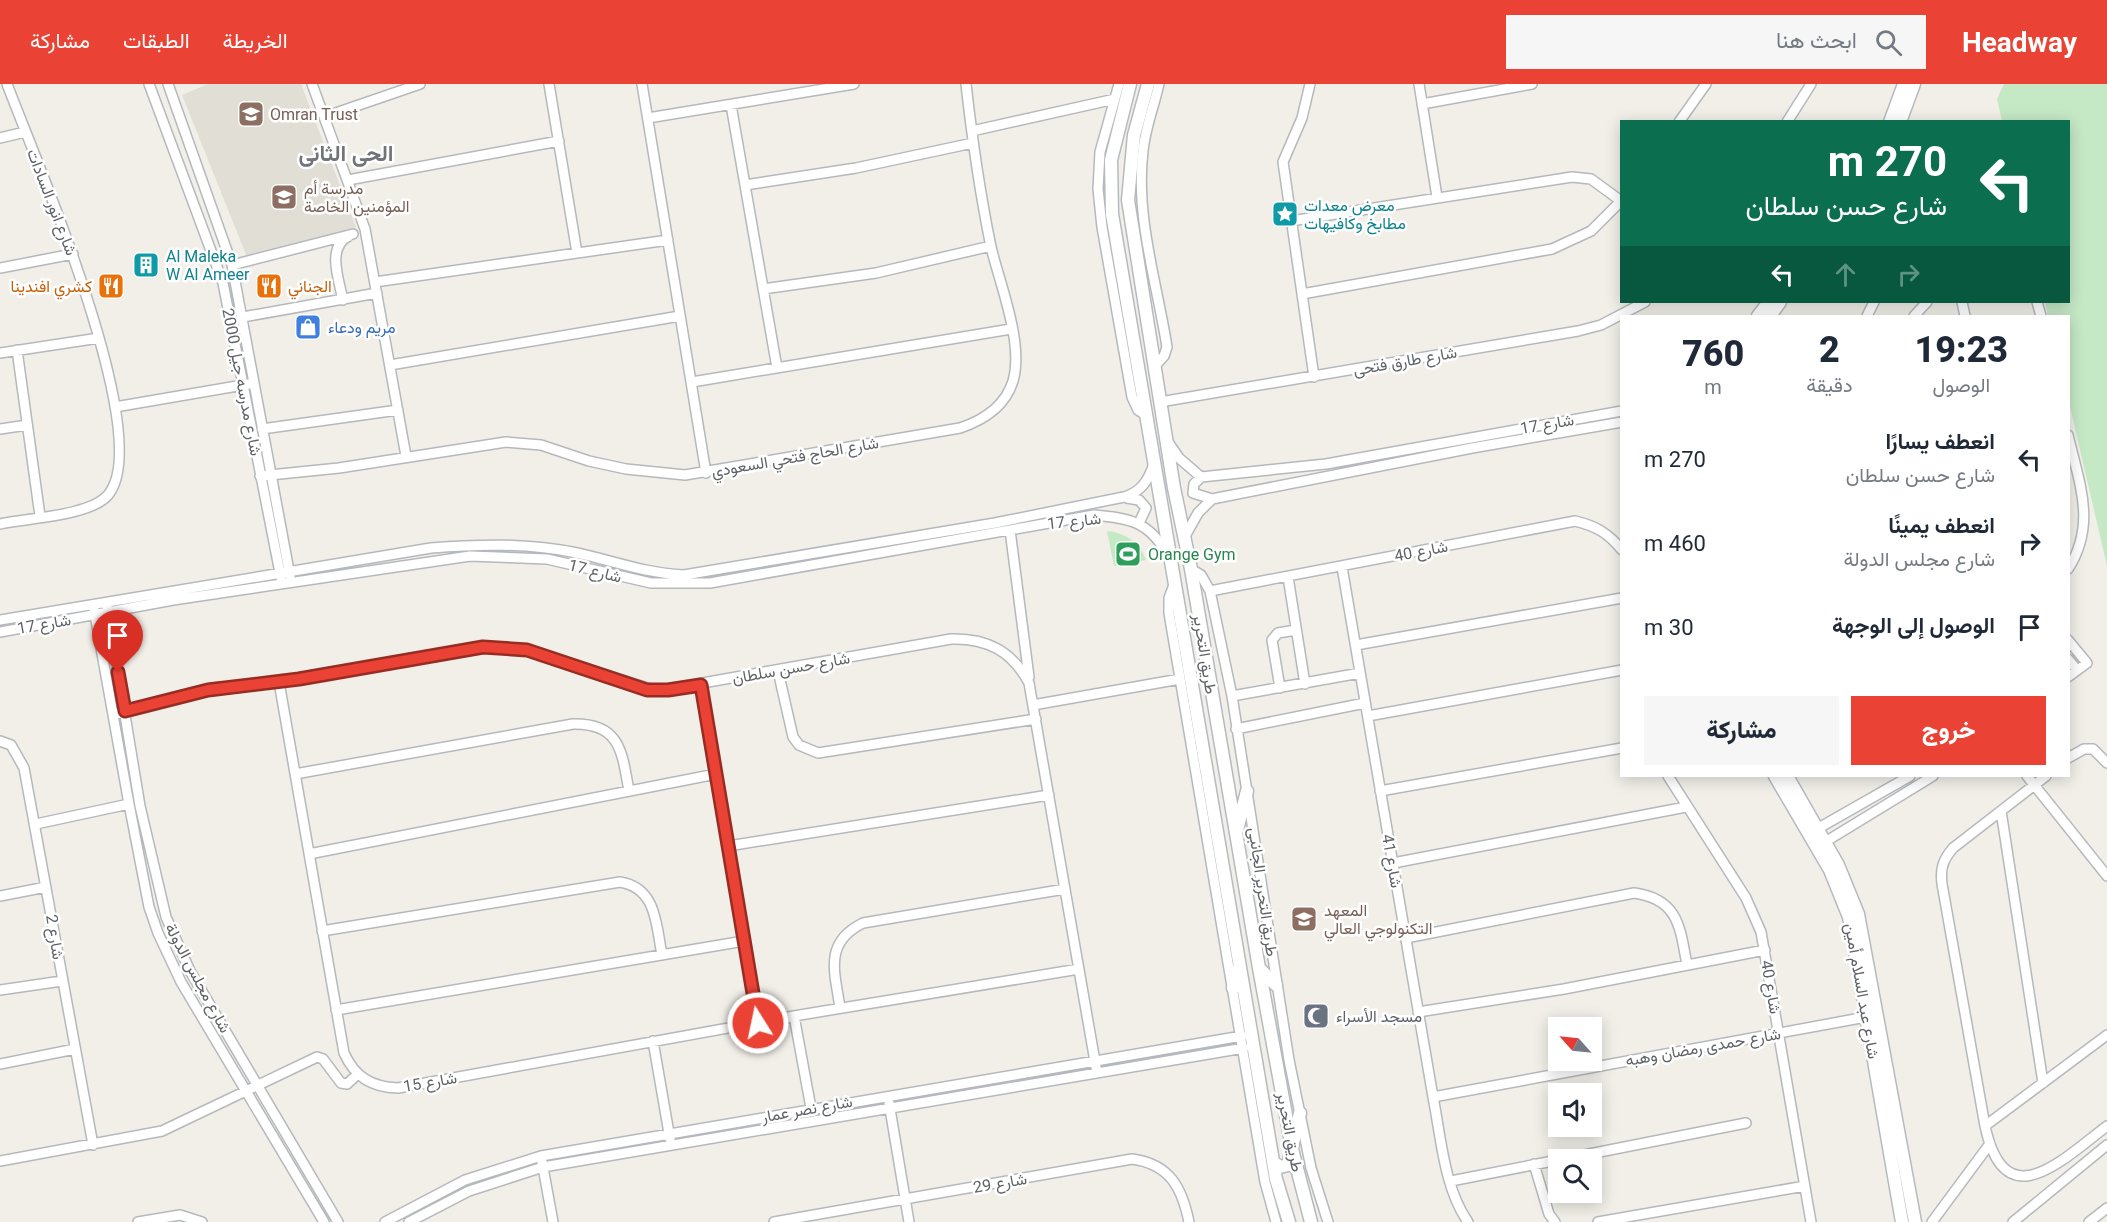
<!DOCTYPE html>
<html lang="ar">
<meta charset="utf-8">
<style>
:root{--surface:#fff;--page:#f6f6f7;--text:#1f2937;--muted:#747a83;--accent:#ea4335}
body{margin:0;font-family:Roboto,Vazirmatn,sans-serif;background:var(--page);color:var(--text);direction:rtl;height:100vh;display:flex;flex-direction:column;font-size:22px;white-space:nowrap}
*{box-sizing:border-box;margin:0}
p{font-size:20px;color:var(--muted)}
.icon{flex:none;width:33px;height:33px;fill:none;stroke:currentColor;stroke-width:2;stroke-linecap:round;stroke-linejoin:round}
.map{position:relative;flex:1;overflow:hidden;direction:ltr}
.details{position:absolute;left:1620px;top:231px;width:450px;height:462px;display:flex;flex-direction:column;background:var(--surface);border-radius:0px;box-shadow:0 3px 15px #0003;direction:rtl}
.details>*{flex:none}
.top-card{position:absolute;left:1620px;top:36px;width:450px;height:183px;border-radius:0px;box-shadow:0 3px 15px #0003;direction:rtl;background:#0b6e4f;color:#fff;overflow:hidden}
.needle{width:39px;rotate:297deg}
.buttons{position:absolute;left:1548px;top:933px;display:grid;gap:12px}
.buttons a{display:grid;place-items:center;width:54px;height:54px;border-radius:0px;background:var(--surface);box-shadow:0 3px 15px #0003;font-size:30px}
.pin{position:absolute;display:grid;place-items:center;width:51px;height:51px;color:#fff;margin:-62px -26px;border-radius:50% 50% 50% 0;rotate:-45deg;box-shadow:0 0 6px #0007}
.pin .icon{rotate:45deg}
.me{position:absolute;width:66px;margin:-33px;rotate:350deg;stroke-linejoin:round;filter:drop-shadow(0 0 4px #0008)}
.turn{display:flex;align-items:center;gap:21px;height:126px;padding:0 24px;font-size:27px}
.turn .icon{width:78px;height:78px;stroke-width:2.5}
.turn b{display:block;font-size:42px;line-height:51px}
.lanes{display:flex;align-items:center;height:57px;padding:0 24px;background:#0003;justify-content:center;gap:30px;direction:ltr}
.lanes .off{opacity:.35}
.eta{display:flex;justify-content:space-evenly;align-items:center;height:102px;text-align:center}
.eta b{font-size:36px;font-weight:800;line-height:42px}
.action{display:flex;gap:12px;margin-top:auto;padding:12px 24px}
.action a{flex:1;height:69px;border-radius:0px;background:var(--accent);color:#fff;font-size:24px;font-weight:800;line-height:69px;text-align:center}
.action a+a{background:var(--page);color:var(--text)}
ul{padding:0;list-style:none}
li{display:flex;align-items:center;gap:18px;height:84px;padding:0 24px}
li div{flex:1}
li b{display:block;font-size:22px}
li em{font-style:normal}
header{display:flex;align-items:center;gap:36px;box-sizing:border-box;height:84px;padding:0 30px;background:var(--accent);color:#fff}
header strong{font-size:28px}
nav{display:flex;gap:33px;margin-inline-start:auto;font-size:21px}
.search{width:420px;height:54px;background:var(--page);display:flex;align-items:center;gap:15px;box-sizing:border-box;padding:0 21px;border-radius:0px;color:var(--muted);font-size:22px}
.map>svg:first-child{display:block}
.education{fill:#e1ded6}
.green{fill:#c5e8c5}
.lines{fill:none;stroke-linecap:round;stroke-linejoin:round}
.street-casing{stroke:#b5b8bc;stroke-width:12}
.secondary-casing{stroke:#b6babf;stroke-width:15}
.street{stroke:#fff;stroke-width:9}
.secondary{stroke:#fff;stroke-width:12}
.route-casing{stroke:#982c22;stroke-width:15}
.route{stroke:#ea4335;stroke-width:10}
.labels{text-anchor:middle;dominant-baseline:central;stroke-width:5;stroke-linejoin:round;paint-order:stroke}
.education-label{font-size:16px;fill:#785e54;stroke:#fff;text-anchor:start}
.street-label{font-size:16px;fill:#5f6368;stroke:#fff}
.culture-label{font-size:16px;fill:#0d838f;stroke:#fff;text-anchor:start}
.food-label{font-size:16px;fill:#c56008;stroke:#fff;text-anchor:end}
.shop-label{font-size:16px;fill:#366cbe;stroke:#fff;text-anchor:start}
.leisure-label{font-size:16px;fill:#27864d;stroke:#fff;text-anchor:start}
.worship-label{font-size:16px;fill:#5b616d;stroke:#fff;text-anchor:start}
.district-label{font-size:22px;font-weight:bold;fill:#70757a;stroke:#fff}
</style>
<header>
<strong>Headway</strong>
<div class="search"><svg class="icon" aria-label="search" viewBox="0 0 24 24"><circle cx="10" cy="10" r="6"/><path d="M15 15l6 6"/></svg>ابحث هنا</div>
<nav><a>الخريطة</a><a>الطبقات</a><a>مشاركة</a></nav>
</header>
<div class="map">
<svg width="2107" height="1138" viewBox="0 0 2107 1138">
<rect width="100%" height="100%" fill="#f1efe8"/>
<!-- education -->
<path class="education" d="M 208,0 L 301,0 L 356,143 L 247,173 L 182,11 Z"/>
<!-- green -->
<path class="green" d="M 2004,0 L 2107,0 L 2107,482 L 2069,318 L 2068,232 L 2048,232 L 2045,218 L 2068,218 L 2068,38 L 2002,37 L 1997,15 Z
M 1107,447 C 1126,449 1140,459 1146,476 L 1114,482 Z"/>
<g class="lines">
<defs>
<path id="street" d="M 149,0 L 223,199 L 281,494
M 168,0 L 232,181 L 290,492
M 312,0 L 365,145 L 406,372
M 549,0 L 577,169
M 642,0 L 706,389
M 1119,0 L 1100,68 L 1098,105 L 1102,143 L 1132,313 L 1138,326 L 1147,332
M 1310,0 L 1302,34 L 1283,78 L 1314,293
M 1419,0 L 1437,113
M 1422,20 L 1532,0
M 731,21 L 777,284
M 324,33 L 420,0
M 648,34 L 854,0
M 1679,38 L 1706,0
M 1787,38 L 1811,0
M 972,47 L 1115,15
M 0,54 L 25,48
M 348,96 L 559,57
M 745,101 L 856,84 L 973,59
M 1291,137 L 1572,93 L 1591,95 L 1621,117
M 232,181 L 353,150
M 0,184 L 73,170
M 375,198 L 668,156
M 763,205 L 876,189 L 991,162
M 1302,210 L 1552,165 L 1591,147 L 1622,116
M 343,216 C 339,196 326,163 349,152
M 1962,218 L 1965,232
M 2037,218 L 2041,232
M 1867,232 L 1874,218
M 1914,232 L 1927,218
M 243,233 L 377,209
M 17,266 L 40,432
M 0,269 L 99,254
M 390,281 L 680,232
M 1154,283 L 1164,272 L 1167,263 C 1157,199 1135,132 1143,67 C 1145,45 1154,22 1159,0
M 692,298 L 1011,245
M 1160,318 L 1578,247 L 1601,241 L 1645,218
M 115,323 L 249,300
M 0,345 L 27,341
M 262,345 L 398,326
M 2068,351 C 2079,399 2097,440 2068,485
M 1168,358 L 1179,374 L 1201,393 L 1326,380 L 1622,327
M 260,392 L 339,384 L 506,358 L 541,361 L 589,377 L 626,385 L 685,391 L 960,344 C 984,336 1005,323 1013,297 C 1024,259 1000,201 991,163 C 980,109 972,54 966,0
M 1201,393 L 1194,400 L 1193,409 L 1212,415
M 1127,414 L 1139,416 L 1146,424 L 1139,439
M 0,440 C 28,434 90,432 108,411 C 157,353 33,70 7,0
M 1010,446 L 1029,593
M 1184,454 L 1198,429 L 1212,415 L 1472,364 L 1622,338
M 1342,483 L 1433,1013 C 1441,1053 1444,1104 1468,1138
M 1191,485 L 1201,491 L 1210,507 L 1232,612 L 1289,976 L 1311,1084 L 1328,1138
M 1288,493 L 1305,600
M 1175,498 L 1169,514 L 1169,529 L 1265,1098 L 1276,1138
M 1210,507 L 1575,437 C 1596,442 1608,449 1622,466
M 107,522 L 140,722 L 166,833 L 190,887 L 338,1138
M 94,525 L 129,720 L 149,823 L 158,849 L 181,898 L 324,1138
M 0,536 L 431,464 C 480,460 528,459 577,469 C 614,477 644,489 684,491 L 995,439 L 1124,413 C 1141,408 1148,397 1154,380
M 0,548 L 173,516 L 470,472 L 547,475 L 651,499 L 710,499 L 1094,431 C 1128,434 1149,437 1167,470
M 2068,556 L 2087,579 L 2068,593
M 1356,561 L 1622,514
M 2068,575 L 2077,586
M 778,587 L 793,653 L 799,661 L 818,669 L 1036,635
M 279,598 L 344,969 C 355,993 371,1003 398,1004 L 794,932 L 1079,885
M 701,601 L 758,939
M 1280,604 L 1272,556 L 1278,549 L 1296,546
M 1232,612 L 1360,589
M 1033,621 L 1180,595
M 115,630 L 208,606 L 279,598 L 483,563 L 527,566 L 657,607 L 951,555 C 987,554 1012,567 1029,599 L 1097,989
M 1368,632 L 1622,586
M 1236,645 L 1365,619
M 0,657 L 11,661 L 24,684 L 93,1061
M 2068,674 L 2084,665 L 2093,665 L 2107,679
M 295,690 L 573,640 C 621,639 622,669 629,707
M 1668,692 L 1746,814 L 1761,848 L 1811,1138
M 2027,692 L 2107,792
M 2046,692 L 1953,764 C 1943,776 1940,784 1942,800 L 1985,1042 C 2005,1135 2062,1076 2107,1042
M 1380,707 L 1622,664
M 2001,727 L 2043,999
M 36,740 L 129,720
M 1817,745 L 1910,692
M 1825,758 L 1933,692
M 728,762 L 1049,711
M 309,770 L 716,690
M 1393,779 L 1686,723
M 0,812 L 46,803
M 322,847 L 620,798 C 657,804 656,841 662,871
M 1406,854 L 1634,809 C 1679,815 1680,844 1687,881
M 0,906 L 62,897
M 840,924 C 835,888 823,859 863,839 L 1065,805
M 336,926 L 744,857
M 1418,928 L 1564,905 L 1765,866
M 794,932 L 811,1024
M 653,957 L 670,1055
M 0,980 L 75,965
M 1433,1013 L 1866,933
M 889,1019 L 909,1138
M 1985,1042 L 2107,951
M 1559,1076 L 1746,1039
M 0,1077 L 162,1047 L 317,973 L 323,975 L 341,999 L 347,1000 L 358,990
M 542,1078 L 553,1138
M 1534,1080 L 1549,1130 L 1555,1138
M 1451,1097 L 1558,1076
M 138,1138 L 180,1131 L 202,1138
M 385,1138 L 465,1096 L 541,1072 L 1242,952
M 409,1138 L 469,1107 L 543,1083 L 1244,964
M 774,1138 L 1132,1075 C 1170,1080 1182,1104 1189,1138
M 1598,1138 L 1805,1102
M 1932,1138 L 1989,1061
M 2013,1138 L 2107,1061
M 2089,1138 L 2107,1124"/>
<path id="secondary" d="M 1130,0 L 1111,76 L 1112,130 L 1276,1095 L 1289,1138
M 1148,0 L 1134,51 L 1128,116 L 1174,404 L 1191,485 L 1259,884 L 1293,1069 L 1311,1138
M 1890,38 L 1904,0
M 1900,38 L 1914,0
M 1758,232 L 1769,218
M 1770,232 L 1780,218
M 1775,692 L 1830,786 L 1849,833 L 1902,1138
M 1787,692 L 1838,781 L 1858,830 L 1915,1138
M 1237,746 L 1247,707
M 1259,884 L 1276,901
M 1233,904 L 1239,884
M 1273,1078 L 1280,1083 L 1288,1081 L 1300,1029"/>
</defs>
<!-- street casing -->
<use href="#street" class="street-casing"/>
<!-- secondary casing -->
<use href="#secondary" class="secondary-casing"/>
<!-- street -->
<use href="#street" class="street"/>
<!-- secondary -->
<use href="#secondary" class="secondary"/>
</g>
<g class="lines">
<defs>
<path id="route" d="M 118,588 L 125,627 L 208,606 L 299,595 L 483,563 L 527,566 L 647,606 L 668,606 L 701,601 L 758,939"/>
</defs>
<!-- route casing -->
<use href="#route" class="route-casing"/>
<!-- route -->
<use href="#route" class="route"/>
</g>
<!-- icons -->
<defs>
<symbol id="school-square" viewBox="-11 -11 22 22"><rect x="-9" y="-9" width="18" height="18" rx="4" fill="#8d6e63" stroke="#fff"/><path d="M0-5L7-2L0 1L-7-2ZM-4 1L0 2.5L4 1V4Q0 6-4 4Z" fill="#fff"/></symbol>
<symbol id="sight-square" viewBox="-11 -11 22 22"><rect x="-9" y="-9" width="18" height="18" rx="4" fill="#0f9aa8" stroke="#fff"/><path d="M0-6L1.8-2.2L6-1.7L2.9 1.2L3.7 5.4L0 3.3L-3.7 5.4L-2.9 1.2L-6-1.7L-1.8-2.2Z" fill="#fff"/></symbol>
<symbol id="building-square" viewBox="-11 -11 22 22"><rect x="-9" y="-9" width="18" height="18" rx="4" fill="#0f9aa8" stroke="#fff"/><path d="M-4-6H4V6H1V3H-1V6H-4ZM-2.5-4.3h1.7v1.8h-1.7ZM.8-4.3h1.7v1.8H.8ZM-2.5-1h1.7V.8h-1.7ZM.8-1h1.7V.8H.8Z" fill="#fff"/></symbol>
<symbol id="restaurant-square" viewBox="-11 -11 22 22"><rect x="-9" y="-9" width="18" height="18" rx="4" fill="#e8710a" stroke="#fff"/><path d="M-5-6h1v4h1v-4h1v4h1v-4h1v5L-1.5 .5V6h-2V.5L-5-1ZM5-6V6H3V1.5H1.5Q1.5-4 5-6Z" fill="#fff"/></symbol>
<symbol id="shop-square" viewBox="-11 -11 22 22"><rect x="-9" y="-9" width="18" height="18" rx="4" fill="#3f7fe0" stroke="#fff"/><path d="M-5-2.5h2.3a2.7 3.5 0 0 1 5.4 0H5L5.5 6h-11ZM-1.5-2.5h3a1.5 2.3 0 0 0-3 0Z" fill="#fff"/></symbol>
<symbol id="stadium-square" viewBox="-11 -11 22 22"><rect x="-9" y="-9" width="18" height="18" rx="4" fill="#2e9e5b" stroke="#fff"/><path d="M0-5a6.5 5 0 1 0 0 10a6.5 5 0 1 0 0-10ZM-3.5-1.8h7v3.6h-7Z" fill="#fff"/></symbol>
<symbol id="mosque-square" viewBox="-11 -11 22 22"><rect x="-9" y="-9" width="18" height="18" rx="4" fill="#6b7280" stroke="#fff"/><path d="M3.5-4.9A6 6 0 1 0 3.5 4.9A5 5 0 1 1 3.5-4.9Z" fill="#fff"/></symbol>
</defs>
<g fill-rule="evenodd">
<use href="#school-square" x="236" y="15" width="30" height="30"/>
<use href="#school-square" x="269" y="98" width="30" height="30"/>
<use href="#sight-square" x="1270" y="115" width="30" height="30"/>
<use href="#building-square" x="131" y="166" width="30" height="30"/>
<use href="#restaurant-square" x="96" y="187" width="30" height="30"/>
<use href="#restaurant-square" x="254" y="187" width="30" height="30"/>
<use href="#shop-square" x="293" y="228" width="30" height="30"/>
<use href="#stadium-square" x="1113" y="455" width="30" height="30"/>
<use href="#school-square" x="1289" y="820" width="30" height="30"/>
<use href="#mosque-square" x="1301" y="917" width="30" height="30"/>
</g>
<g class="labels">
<!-- education labels -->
<g class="education-label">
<text x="270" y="30">Omran Trust</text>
<text x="304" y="104">مدرسة أم<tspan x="304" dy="18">المؤمنين الخاصة</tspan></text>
<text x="1324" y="826">المعهد<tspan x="1324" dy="18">التكنولوجي العالي</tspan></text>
</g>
<!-- street labels -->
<g class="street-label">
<text transform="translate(52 118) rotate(69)">شارع انور السادات</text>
<text transform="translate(1405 277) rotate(-10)">شارع طارق فتحى</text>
<text transform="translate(242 298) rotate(79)">شارع مدرسه جيل 2000</text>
<text transform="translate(1547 340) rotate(-10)">شارع 17</text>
<text transform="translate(795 373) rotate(-10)">شارع الحاج فتحي السعودي</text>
<text transform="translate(1074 437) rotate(-6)">شارع 17</text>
<text transform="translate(1421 467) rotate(-11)">شارع 40</text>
<text transform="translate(595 487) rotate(14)">شارع 17</text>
<text transform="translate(44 540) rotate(-10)">شارع 17</text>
<text transform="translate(1205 570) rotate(81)">طريق التحرير</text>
<text transform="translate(791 584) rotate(-10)">شارع حسن سلطان</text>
<text transform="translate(1392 777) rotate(80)">شارع 41</text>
<text transform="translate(1263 808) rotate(82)">طريق التحرير الجانبى</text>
<text transform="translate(55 853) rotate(81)">شارع 2</text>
<text transform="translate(198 894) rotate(62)">شارع مجلس الدولة</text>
<text transform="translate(1771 903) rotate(80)">شارع 40</text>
<text transform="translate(1862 907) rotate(80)">شارع عبد السلام أمين</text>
<text transform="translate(1703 963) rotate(-10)">شارع حمدى رمضان وهبه</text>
<text transform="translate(430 998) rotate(-10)">شارع 15</text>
<text transform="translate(807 1025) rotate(-10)">شارع نصر عمار</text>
<text transform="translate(1290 1048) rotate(79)">طريق التحرير</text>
<text transform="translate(1000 1099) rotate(-10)">شارع 29</text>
</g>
<!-- culture labels -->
<g class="culture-label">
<text x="1304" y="121">معرض معدات<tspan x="1304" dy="18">مطابخ وكافيهات</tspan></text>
<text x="166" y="172">Al Maleka<tspan x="166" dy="18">W Al Ameer</tspan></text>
</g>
<!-- food labels -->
<g class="food-label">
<text x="92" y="202">كشري افندينا</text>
<text x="288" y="202" text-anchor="start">الجناني</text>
</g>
<!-- shop labels -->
<g class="shop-label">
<text x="328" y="243">مريم ودعاء</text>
</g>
<!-- leisure labels -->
<g class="leisure-label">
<text x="1148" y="470">Orange Gym</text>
</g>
<!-- worship labels -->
<g class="worship-label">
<text x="1336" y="932">مسجد الأسراء</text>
</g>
<!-- district labels -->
<g class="district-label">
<text x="346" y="69">الحى الثانى</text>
</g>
</g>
</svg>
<div class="buttons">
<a><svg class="needle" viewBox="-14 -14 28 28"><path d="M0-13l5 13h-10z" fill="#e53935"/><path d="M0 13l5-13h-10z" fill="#747a83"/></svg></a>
<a><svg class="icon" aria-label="sound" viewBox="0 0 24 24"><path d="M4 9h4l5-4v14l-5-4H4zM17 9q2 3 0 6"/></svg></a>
<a><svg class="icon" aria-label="search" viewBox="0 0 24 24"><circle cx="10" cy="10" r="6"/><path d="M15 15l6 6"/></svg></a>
</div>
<div class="pin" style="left:118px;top:588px;background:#d93025"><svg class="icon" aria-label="arrive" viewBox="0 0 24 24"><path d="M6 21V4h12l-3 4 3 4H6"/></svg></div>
<svg class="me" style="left:758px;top:939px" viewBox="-20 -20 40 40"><circle r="17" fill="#ea4335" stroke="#fff" stroke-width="3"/><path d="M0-11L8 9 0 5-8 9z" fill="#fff"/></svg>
<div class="top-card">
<div class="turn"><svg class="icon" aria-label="left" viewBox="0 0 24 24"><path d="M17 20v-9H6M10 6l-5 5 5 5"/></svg><div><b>270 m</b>شارع حسن سلطان</div></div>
<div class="lanes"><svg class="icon" aria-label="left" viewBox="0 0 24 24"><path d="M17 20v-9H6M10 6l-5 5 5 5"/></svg><svg class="icon off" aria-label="ahead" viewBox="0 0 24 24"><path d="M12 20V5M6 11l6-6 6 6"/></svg><svg class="icon off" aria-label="right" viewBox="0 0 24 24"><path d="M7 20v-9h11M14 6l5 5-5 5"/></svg></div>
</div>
<section class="details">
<div class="eta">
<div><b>19:23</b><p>الوصول</p></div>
<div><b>2</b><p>دقيقة</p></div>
<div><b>760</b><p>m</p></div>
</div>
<ul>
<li><svg class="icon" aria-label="left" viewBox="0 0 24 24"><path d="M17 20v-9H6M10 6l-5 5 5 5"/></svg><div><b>انعطف يسارًا</b><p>شارع حسن سلطان</p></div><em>270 m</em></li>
<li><svg class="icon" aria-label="right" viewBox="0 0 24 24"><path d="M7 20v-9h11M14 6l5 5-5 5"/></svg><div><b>انعطف يمينًا</b><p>شارع مجلس الدولة</p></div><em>460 m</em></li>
<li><svg class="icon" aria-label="arrive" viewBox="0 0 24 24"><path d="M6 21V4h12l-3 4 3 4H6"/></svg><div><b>الوصول إلى الوجهة</b></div><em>30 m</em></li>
</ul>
<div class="action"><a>خروج</a><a>مشاركة</a></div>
</section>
</div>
